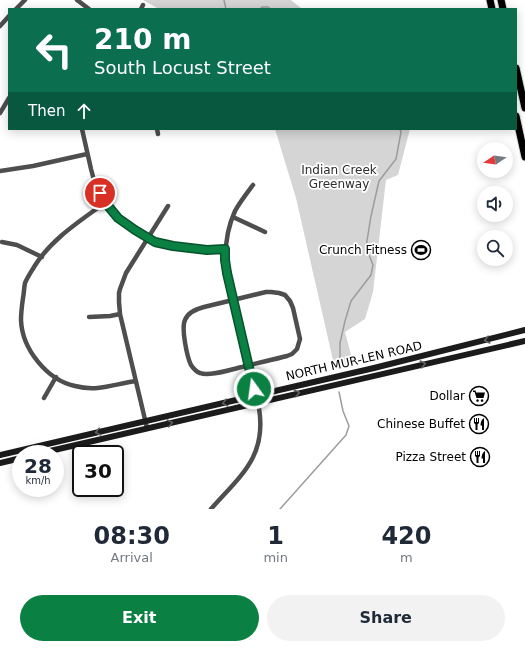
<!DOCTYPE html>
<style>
:root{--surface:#fff;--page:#f2f2f3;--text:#1f2937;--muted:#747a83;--accent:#0b8043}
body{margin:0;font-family:"DejaVu Sans",sans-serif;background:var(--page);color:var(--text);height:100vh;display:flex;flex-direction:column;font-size:15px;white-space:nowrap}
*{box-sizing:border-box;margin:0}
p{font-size:13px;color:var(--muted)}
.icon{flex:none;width:22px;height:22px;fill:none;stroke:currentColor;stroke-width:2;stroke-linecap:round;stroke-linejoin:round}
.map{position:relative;height:509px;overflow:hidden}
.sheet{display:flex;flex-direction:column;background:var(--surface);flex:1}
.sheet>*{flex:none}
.hud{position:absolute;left:8px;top:8px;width:509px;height:122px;border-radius:0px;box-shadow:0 2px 10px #0003;background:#0b6e4f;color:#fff;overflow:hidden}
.needle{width:26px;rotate:257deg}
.buttons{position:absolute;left:477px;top:142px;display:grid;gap:8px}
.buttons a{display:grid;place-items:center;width:36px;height:36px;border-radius:50%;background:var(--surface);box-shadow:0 2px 10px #0003;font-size:20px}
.speed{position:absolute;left:12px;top:445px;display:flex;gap:8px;font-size:20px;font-weight:700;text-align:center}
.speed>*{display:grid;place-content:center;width:52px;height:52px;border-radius:50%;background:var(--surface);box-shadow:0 2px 10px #0003;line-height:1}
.speed small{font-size:10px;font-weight:400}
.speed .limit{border:2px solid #111;border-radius:6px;background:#fff;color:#111}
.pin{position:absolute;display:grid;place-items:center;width:34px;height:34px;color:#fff;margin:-17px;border:2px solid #fff;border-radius:50%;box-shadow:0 1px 4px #0007}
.me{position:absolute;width:44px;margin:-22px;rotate:346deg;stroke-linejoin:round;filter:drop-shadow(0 0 3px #0008)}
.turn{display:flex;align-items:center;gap:14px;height:84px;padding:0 20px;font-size:18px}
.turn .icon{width:52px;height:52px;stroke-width:2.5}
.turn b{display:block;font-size:28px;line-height:34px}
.then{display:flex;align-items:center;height:38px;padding:0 20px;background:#0003;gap:8px;font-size:15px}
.eta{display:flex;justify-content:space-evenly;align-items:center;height:68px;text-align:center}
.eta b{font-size:24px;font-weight:700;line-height:28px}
.action{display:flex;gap:8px;margin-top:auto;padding:8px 20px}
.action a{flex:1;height:46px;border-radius:24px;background:var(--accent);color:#fff;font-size:16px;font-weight:700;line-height:46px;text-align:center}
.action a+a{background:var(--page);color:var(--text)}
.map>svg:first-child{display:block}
.green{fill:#d5d5d5}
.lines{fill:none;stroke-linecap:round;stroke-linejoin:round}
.stream{stroke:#9c9c9c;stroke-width:1.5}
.primary-casing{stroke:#dbdbdb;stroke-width:9}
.street{stroke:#4e4e4e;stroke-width:4.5}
.secondary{stroke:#1b1b1b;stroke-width:6}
.primary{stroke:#000;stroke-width:7}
.oneway{stroke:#5f5f5f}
.route-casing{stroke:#07532c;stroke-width:10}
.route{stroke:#0b8043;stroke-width:7}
.labels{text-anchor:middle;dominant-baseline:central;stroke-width:3.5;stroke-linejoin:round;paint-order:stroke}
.park-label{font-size:12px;fill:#2c2c2c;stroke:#fff}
.poi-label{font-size:12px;fill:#000;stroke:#fff;text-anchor:end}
.street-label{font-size:12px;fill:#000;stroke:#fff}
</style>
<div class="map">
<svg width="525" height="509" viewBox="0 0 525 509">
<rect width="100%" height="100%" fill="#fff"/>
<!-- green -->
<path class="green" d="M 143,0 L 291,0 L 302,9 L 159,9 Z
M 275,129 L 410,129 L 398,175 L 386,180 L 373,292 L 365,319 L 345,332 L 354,366 L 335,369 L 296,198 Z"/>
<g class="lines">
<!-- stream -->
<path class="stream" d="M 224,0 L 226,9
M 260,9 L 262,7 L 268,7 L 271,9
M 340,367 L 340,343 L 345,321 L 351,301 L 371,275 L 373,265 L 366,247 L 371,216 L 379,181 L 396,159 L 401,132 L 400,129
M 280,509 L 346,435 L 349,426 L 343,411 L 339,392"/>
<defs>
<path id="primary" d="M 490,0 L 492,9
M 501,0 L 503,9
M 516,68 L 525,108
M 516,116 L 525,157"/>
</defs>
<!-- primary casing -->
<use href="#primary" class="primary-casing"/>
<!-- street -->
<path class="street" d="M 77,0 L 89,9
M 16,9 L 25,0
M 141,9 L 143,5
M 0,26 L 9,16
M 0,113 L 9,98
M 82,129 L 91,169 L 95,184 L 109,207 L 118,218 L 135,230 L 155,242 L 173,246 L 207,251 L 225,249
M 157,129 L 158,134
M 0,171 L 33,166 L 87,154
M 106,202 C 80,221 51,239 34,267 C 31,272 27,278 25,283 C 24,288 24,293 23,298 C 22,305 21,313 21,320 C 22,349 47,380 75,386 C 98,392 114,384 136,381
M 233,217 L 265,232
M 2,242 L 17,245 L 42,257
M 266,292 L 271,292 L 279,293 L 285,295 L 290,301 L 293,308 L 300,339 L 297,349 L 292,354 L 287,356 C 272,360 257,363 242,367 C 232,369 209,377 200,373 C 197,372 193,368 191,365 C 187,357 181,328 185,320 C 188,312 196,309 204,307 Z
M 89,317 L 110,316 L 120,314
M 44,398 L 56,377
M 147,428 L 120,314 L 119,302 L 119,293 L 120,289 L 126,273 L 168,206
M 211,509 C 240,476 267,457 259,408 L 227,273 C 224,252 226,231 235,211 C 240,202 247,193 253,185"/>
<!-- secondary -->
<path class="secondary" d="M 37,454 L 525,341
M 0,455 L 374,368 L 525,330
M 0,463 L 21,458"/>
<!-- primary -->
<use href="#primary" class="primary"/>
</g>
<!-- one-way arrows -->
<defs><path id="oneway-chevron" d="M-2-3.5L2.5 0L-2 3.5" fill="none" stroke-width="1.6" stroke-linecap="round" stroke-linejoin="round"/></defs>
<g class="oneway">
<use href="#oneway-chevron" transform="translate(487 340) rotate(166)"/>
<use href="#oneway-chevron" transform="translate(423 364) rotate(-13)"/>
<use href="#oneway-chevron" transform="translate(297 393) rotate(-13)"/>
<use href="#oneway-chevron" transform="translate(225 403) rotate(167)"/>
<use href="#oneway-chevron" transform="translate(170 423) rotate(-13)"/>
<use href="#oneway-chevron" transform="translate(98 432) rotate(167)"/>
</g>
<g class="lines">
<defs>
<path id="route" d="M 100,193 L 109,207 L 118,218 L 135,230 L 155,242 L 173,246 L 207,250 L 225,249 L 225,260 L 227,273 L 254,389"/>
</defs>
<!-- route casing -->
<use href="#route" class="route-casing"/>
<!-- route -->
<use href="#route" class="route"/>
</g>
<!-- icons -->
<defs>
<symbol id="stadium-ring" viewBox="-11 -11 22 22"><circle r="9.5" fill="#fff" stroke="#000" stroke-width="1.5"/><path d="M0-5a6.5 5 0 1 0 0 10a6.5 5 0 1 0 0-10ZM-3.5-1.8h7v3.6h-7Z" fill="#000"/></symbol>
<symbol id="supermarket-ring" viewBox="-11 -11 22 22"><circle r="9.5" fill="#fff" stroke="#000" stroke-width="1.5"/><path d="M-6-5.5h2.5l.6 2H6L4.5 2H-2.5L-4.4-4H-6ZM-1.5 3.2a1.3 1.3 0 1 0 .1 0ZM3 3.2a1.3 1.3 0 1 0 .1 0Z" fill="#000"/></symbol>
<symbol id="restaurant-ring" viewBox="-11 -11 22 22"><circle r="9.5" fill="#fff" stroke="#000" stroke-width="1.5"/><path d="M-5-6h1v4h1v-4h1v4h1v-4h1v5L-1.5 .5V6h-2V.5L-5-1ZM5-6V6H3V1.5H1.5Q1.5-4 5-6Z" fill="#000"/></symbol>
</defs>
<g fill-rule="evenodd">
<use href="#stadium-ring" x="410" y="239" width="22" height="22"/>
<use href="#supermarket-ring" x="468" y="385" width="22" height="22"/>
<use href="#restaurant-ring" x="468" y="413" width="22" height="22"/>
<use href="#restaurant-ring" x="469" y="446" width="22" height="22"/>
</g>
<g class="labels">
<!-- park labels -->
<g class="park-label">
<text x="339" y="170">Indian Creek<tspan x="339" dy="14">Greenway</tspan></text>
</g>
<!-- poi labels -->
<g class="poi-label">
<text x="407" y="250">Crunch Fitness</text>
<text x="465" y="396">Dollar</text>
<text x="465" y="424">Chinese Buffet</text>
<text x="466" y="457">Pizza Street</text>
</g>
<!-- street labels -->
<g class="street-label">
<text transform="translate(354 361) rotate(-13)">NORTH MUR-LEN ROAD</text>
</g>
</g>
</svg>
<div class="buttons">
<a><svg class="needle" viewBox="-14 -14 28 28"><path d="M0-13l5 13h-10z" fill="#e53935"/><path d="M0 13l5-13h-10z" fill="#747a83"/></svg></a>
<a><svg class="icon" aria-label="sound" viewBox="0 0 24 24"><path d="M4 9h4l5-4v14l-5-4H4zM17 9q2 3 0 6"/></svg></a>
<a><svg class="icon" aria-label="search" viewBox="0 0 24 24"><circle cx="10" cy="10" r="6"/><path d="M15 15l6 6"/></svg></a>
</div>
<div class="speed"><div>28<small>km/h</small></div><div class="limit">30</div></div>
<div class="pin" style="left:100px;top:193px;background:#d93025"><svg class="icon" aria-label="arrive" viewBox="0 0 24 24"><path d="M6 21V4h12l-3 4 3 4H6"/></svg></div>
<svg class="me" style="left:254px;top:389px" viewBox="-20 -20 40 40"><circle r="17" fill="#0b8043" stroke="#fff" stroke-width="3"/><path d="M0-11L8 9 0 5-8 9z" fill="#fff"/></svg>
<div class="hud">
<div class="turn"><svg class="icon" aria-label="left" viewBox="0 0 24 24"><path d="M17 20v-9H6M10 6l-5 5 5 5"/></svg><div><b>210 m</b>South Locust Street</div></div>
<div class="then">Then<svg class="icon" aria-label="ahead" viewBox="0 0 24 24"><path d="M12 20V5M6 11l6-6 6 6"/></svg></div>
</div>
</div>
<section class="sheet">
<div class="eta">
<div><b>08:30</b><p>Arrival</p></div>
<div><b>1</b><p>min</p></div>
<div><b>420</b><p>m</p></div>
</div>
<div class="action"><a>Exit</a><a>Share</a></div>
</section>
